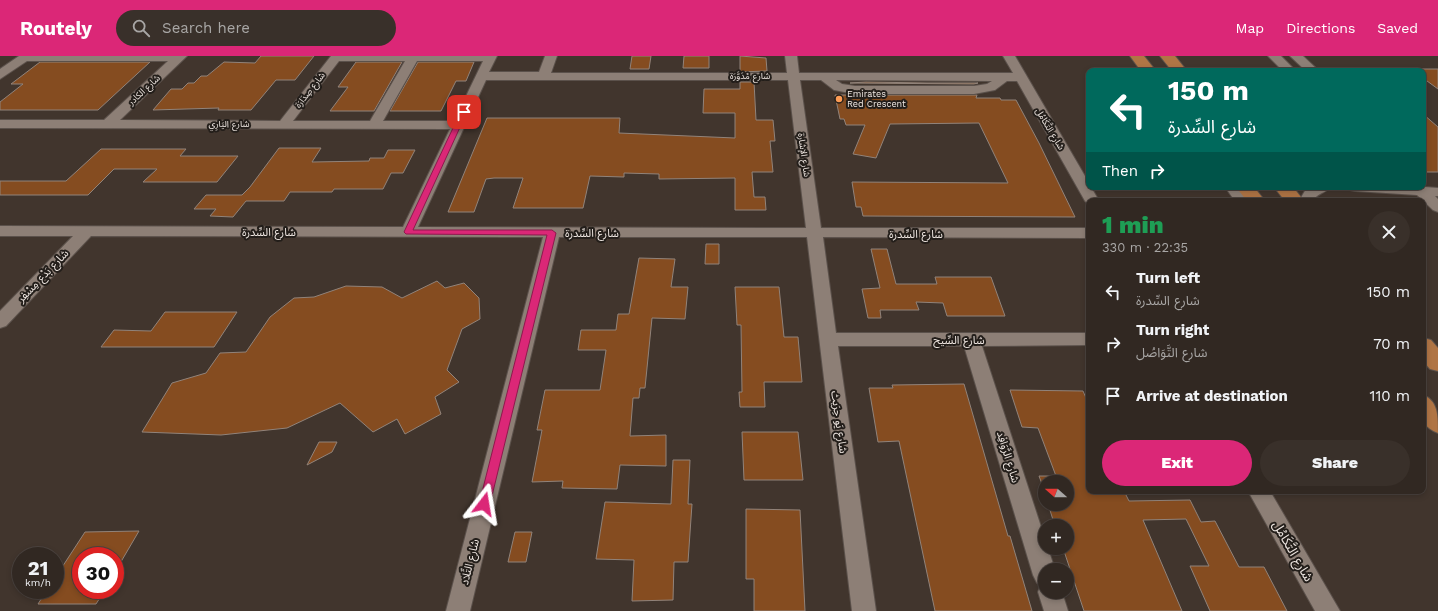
<!DOCTYPE html>
<meta charset="utf-8">
<style>
:root{--surface:#312822;--page:#39302a;--text:#f1f3f6;--muted:#a8a6a5;--line:#4c4440;--accent:#db2777}
body{margin:0;font-family:"Work Sans","Noto Sans Arabic",sans-serif;background:var(--page);color:var(--text);height:100vh;display:flex;flex-direction:column;font-size:15px;white-space:nowrap}
*{box-sizing:border-box;margin:0}
p{font-size:13px;color:var(--muted)}
.icon{flex:none;width:22px;height:22px;fill:none;stroke:currentColor;stroke-width:2;stroke-linecap:round;stroke-linejoin:round}
.map{position:relative;flex:1;overflow:hidden}
.side{position:absolute;left:1086px;top:142px;width:340px;height:296px;display:flex;flex-direction:column;background:var(--surface);border-radius:8px;box-shadow:0 2px 6px #0003,0 0 0 1px var(--line)}
.side>*{flex:none}
.banner{position:absolute;left:1086px;top:12px;width:340px;height:122px;border-radius:8px;box-shadow:0 2px 6px #0003,0 0 0 1px var(--line);background:#00695c;color:#fff;overflow:hidden}
.needle{width:26px;rotate:291deg}
.tools{position:absolute;left:1038px;top:419px;display:grid;gap:8px}
.tools a{display:grid;place-items:center;width:36px;height:36px;border-radius:50%;background:var(--surface);box-shadow:0 2px 6px #0003,0 0 0 1px var(--line);font-size:20px}
.speed{position:absolute;left:12px;top:491px;display:flex;gap:8px;font-size:20px;font-weight:700;text-align:center}
.speed>*{display:grid;place-content:center;width:52px;height:52px;border-radius:50%;background:var(--surface);box-shadow:0 2px 6px #0003,0 0 0 1px var(--line);line-height:1}
.speed small{font-size:10px;font-weight:400}
.speed .limit{border:6px solid #d22;background:#fff;color:#111}
.pin{position:absolute;display:grid;place-items:center;width:34px;height:34px;color:#fff;margin:-17px;border-radius:8px;box-shadow:0 2px 6px #0006}
.me{position:absolute;width:44px;margin:-22px;rotate:14deg;stroke-linejoin:round;filter:drop-shadow(0 0 3px #0008)}
.turn{display:flex;align-items:center;gap:14px;height:84px;padding:0 16px;font-size:18px}
.turn .icon{width:52px;height:52px;stroke-width:2.5}
.turn b{display:block;font-size:28px;line-height:34px}
.then{display:flex;align-items:center;height:38px;padding:0 16px;background:#0003;gap:8px;font-size:15px}
.round{display:grid;place-items:center;flex:none;width:42px;height:42px;border-radius:21px;background:var(--page)}
.headline{display:flex;align-items:center;justify-content:space-between;height:68px;padding:0 16px}
h1{font-size:24px;font-weight:800;line-height:30px;color:#1e9e55}
.cta{display:flex;gap:8px;margin-top:auto;padding:8px 16px}
.cta a{flex:1;height:46px;border-radius:24px;background:var(--accent);color:#fff;font-size:16px;font-weight:800;line-height:46px;text-align:center}
.cta a+a{background:var(--page);color:var(--text)}
ul{padding:0;list-style:none}
li{display:flex;align-items:center;gap:12px;height:52px;padding:0 16px}
li div{flex:1}
li b{display:block;font-size:15px}
li em{font-style:normal}
header{display:flex;align-items:center;gap:24px;box-sizing:border-box;height:56px;padding:0 20px;background:var(--accent);color:#fff}
header strong{font-size:19px}
nav{display:flex;gap:22px;margin-inline-start:auto;font-size:14px}
.search{width:280px;height:36px;background:var(--page);display:flex;align-items:center;gap:10px;box-sizing:border-box;padding:0 14px;border-radius:22px;color:var(--muted);font-size:15px}
.map>svg:first-child{display:block}
.building{fill:#854c20;stroke:#91837a}
.lines{fill:none;stroke-linecap:round;stroke-linejoin:round}
.minor-casing{stroke:#5b514b;stroke-width:2}
.major-casing{stroke:#5b514b;stroke-width:2}
.minor{fill:#8d7f76;fill-rule:evenodd}
.major{fill:#b07545;fill-rule:evenodd}
.route{fill:#db2777;stroke:#8e194d}
.poi-dot{fill:#fd9c55;stroke:#231e1a;stroke-width:1.5}
.labels{text-anchor:middle;dominant-baseline:central;stroke-width:4;stroke-linejoin:round;paint-order:stroke}
.far-street-label{font-size:9px;fill:#f0e8e3;stroke:#231e1a}
.far-poi-label{font-size:9px;fill:#f0e8e3;stroke:#231e1a;text-anchor:start}
.street-label{font-size:11px;fill:#f0e8e3;stroke:#231e1a}
.near-street-label{font-size:13px;fill:#f0e8e3;stroke:#231e1a}
</style>
<header>
<strong>Routely</strong>
<div class="search"><svg class="icon" aria-label="search" viewBox="0 0 24 24"><circle cx="10" cy="10" r="6"/><path d="M15 15l6 6"/></svg>Search here</div>
<nav><a>Map</a><a>Directions</a><a>Saved</a></nav>
</header>
<div class="map">
<svg width="1438" height="555" viewBox="0 0 1438 555">
<rect width="100%" height="100%" fill="#41352d"/>
<!-- building -->
<path class="building" d="M 261,0 L 314,0 L 295,24 L 276,24 L 251,54 L 218,54 L 219,52 L 153,54 L 171,33 L 182,33 L 188,27 L 194,27 L 201,20 L 207,20 L 224,6 L 255,7 Z
M 632,0 L 651,0 L 649,13 L 630,13 Z
M 684,0 L 709,0 L 709,12 L 683,12 Z
M 740,0 L 766,2 L 767,15 L 740,16 Z
M 40,6 L 150,6 L 98,54 L 0,54 L 0,46 L 23,28 L 11,28 Z
M 356,6 L 402,6 L 374,55 L 330,55 L 348,31 L 338,31 Z
M 418,6 L 474,6 L 466,25 L 456,25 L 441,55 L 390,55 Z
M 1412,13 L 1438,13 L 1438,33 L 1423,22 L 1423,15 L 1414,15 Z
M 740,26 L 754,26 L 756,64 L 773,64 L 775,85 L 770,85 L 773,116 L 752,116 L 754,141 L 765,141 L 766,154 L 735,154 L 735,122 L 659,123 L 659,118 L 624,117 L 624,121 L 590,120 L 583,152 L 513,152 L 523,122 L 494,122 L 486,123 L 474,156 L 448,156 L 487,62 L 620,62 L 619,77 L 735,82 L 735,57 L 703,57 L 704,33 L 740,33 Z
M 866,26 L 927,27 L 978,27 L 974,28 L 850,27 Z
M 835,39 L 977,39 L 976,42 L 1000,42 L 1001,44 L 1016,44 L 1039,87 L 1075,161 L 863,160 L 861,151 L 856,151 L 852,126 L 1008,127 L 979,67 L 890,68 L 876,102 L 853,98 L 865,69 L 846,69 L 844,63 L 840,63 Z
M 1423,58 L 1438,71 L 1438,116 L 1423,116 Z
M 279,92 L 321,92 L 312,106 L 369,105 L 370,102 L 384,102 L 388,94 L 415,94 L 403,117 L 391,117 L 383,133 L 334,133 L 332,136 L 290,136 L 284,145 L 246,145 L 233,161 L 210,160 L 216,153 L 194,153 L 206,139 L 242,139 L 250,131 Z
M 101,93 L 186,93 L 180,100 L 238,100 L 217,126 L 143,126 L 157,113 L 114,113 L 88,139 L 0,139 L 0,125 L 66,125 Z
M 706,188 L 719,188 L 719,208 L 705,208 Z
M 871,193 L 887,193 L 896,228 L 937,228 L 935,221 L 991,221 L 1005,260 L 947,260 L 943,247 L 916,246 L 919,254 L 880,254 L 881,262 L 868,262 L 862,233 L 880,232 Z
M 639,202 L 675,203 L 671,231 L 688,231 L 685,263 L 652,262 L 645,332 L 640,332 L 639,342 L 633,342 L 630,380 L 666,379 L 666,410 L 620,409 L 617,433 L 562,432 L 563,425 L 532,426 L 542,374 L 537,374 L 545,334 L 600,334 L 606,294 L 578,294 L 581,274 L 616,274 L 618,258 L 629,258 Z
M 437,225 L 445,232 L 464,227 L 479,242 L 480,263 L 462,273 L 447,314 L 459,326 L 435,341 L 441,358 L 405,378 L 397,363 L 373,376 L 340,347 L 287,372 L 221,379 L 142,376 L 172,327 L 206,317 L 220,297 L 246,296 L 270,261 L 294,242 L 314,241 L 346,230 L 382,231 L 402,242 Z
M 735,231 L 779,231 L 784,281 L 798,281 L 802,326 L 764,326 L 765,351 L 740,351 L 739,336 L 742,336 L 741,269 L 737,269 Z
M 165,256 L 237,256 L 214,291 L 101,291 L 114,274 L 151,275 Z
M 964,328 L 1008,480 L 1010,480 L 1032,555 L 935,555 L 899,385 L 878,386 L 869,332 L 893,332 L 892,329 Z
M 1010,334 L 1083,335 L 1089,349 L 1089,435 L 1124,435 L 1129,445 L 1190,444 L 1201,466 L 1215,465 L 1239,511 L 1264,511 L 1287,555 L 1210,555 L 1190,510 L 1209,510 L 1186,463 L 1143,464 L 1182,555 L 1084,555 L 1063,492 L 1067,492 L 1067,470 L 1055,470 L 1048,448 L 1067,448 L 1067,426 L 1045,426 L 1045,436 L 1039,420 L 1056,420 L 1038,372 L 1022,371 Z
M 742,376 L 798,376 L 803,424 L 744,424 Z
M 319,386 L 337,386 L 332,396 L 307,409 Z
M 673,404 L 690,404 L 688,448 L 692,448 L 688,506 L 674,506 L 673,544 L 632,545 L 634,504 L 596,503 L 605,446 L 671,448 Z
M 746,453 L 800,454 L 805,555 L 754,555 L 754,523 L 746,523 Z
M 139,475 L 115,516 L 115,500 L 81,500 L 81,534 L 105,534 L 96,548 L 38,548 L 47,534 L 55,534 L 55,522 L 85,476 Z
M 515,476 L 532,476 L 526,506 L 508,506 Z"/>
<g class="lines">
<defs>
<path id="minor" d="M 19,0 L 187,0 L 120,64 L 280,65 L 331,0 L 497,0 L 489,16 L 539,16 L 545,0 L 557,0 L 551,17 L 787,17 L 785,0 L 797,0 L 799,17 L 1013,17 L 1003,0 L 1015,0 L 1089,127 L 1089,131 L 1091,131 L 1099,145 L 1089,145 L 1089,149 L 1085,145 L 1017,25 L 1007,25 L 995,34 L 974,38 L 855,38 L 834,34 L 821,24 L 800,24 L 821,172 L 1089,172 L 1089,182 L 823,181 L 836,277 L 1089,277 L 1089,289 L 982,290 L 1045,483 L 1045,492 L 1048,492 L 1055,514 L 1045,514 L 1045,536 L 1062,536 L 1068,555 L 1044,555 L 1038,536 L 1041,528 L 1037,527 L 1033,519 L 964,290 L 838,290 L 876,555 L 852,555 L 807,181 L 559,181 L 470,555 L 446,555 L 543,181 L 91,180 L 6,270 L 0,272 L 0,255 L 73,180 L 0,180 L 0,170 L 403,171 L 450,73 L 0,72 L 0,64 L 104,64 L 168,5 L 27,5 L 0,23 L 0,13 ZM 339,5 L 405,5 L 370,65 L 293,65 ZM 417,5 L 483,5 L 454,65 L 383,65 ZM 486,24 L 788,24 L 806,172 L 418,171 ZM 836,24 L 992,25 L 987,28 L 974,30 L 855,30 L 842,28 Z
M 1268,0 L 1281,0 L 1296,15 L 1283,15 Z
M 1290,0 L 1303,0 L 1319,15 L 1306,15 Z
M 1423,129 L 1425,131 L 1438,132 L 1438,140 L 1435,140 L 1438,143 L 1438,156 L 1433,154 L 1417,139 L 1355,135 L 1350,134 L 1348,131 L 1423,131 Z
M 1225,131 L 1240,131 L 1250,145 L 1235,145 Z
M 1310,131 L 1330,131 C 1325,138 1318,136 1313,145 L 1299,145 L 1306,133 Z
M 1248,435 L 1270,435 L 1340,555 L 1315,555 Z"/>
<path id="major" d="M 1130,0 L 1144,0 L 1156,15 L 1141,15 Z
M 1160,0 L 1175,0 L 1187,15 L 1172,15 Z
M 1236,131 L 1254,131 L 1265,145 L 1247,145 Z
M 1274,131 L 1293,131 L 1304,145 L 1285,145 Z
M 1423,282 L 1431,284 L 1438,292 L 1438,315 L 1430,313 L 1423,305 Z
M 1423,339 C 1438,345 1438,359 1438,377 C 1418,370 1423,356 1423,339 Z"/>
</defs>
<!-- minor casing -->
<use href="#minor" class="minor-casing"/>
<!-- major casing -->
<use href="#major" class="major-casing"/>
<!-- minor -->
<use href="#minor" class="minor"/>
<!-- major -->
<use href="#major" class="major"/>
</g>
<!-- route -->
<path class="route" d="M 461,55 L 467,56 L 413,174 L 552,174 L 556,177 L 490,448 L 488,451 L 481,451 L 479,448 L 547,179 L 406,178 L 404,176 Z"/>
<!-- markers -->
<circle class="poi-dot" cx="839" cy="43" r="4"/>
<g class="labels">
<!-- far-street labels -->
<g class="far-street-label">
<text x="750" y="20">شارع مْدَوَّرَة</text>
<text transform="translate(144 34) rotate(-43)">شارع الكادر</text>
<text transform="translate(310 34) rotate(-52)">شارع صِدَارَة</text>
<text x="229" y="68">شارع اليَارِي</text>
<text transform="translate(1050 73) rotate(59)">شارع التَّكَامُل</text>
<text transform="translate(804 99) rotate(82)">شارع الإشارة</text>
</g>
<!-- far-poi labels -->
<g class="far-poi-label">
<text x="847" y="38">Emirates<tspan x="847" dy="10">Red Crescent</tspan></text>
</g>
<!-- street labels -->
<g class="street-label">
<text x="269" y="176">شارع السِّدرة</text>
<text x="592" y="177">شارع السِّدرة</text>
<text x="916" y="178">شارع السِّدرة</text>
<text transform="translate(43 220) rotate(-46)">شارع بَدْع مِسْفِر</text>
<text x="959" y="284">شارع السِّيح</text>
<text transform="translate(839 366) rotate(82)">شارع يَو حِرَيث</text>
<text transform="translate(1008 401) rotate(73)">شارع الرَّوَافِد</text>
<text transform="translate(470 506) rotate(-76)">شارع التِّلاد</text>
</g>
<!-- near-street labels -->
<g class="near-street-label">
<text transform="translate(1293 495) rotate(60)">شارع التَّكَامُل</text>
</g>
</g>
</svg>
<div class="tools">
<a><svg class="needle" viewBox="-14 -14 28 28"><path d="M0-13l5 13h-10z" fill="#e53935"/><path d="M0 13l5-13h-10z" fill="#a8a6a5"/></svg></a>
<a>+</a>
<a>−</a>
</div>
<div class="speed"><div>21<small>km/h</small></div><div class="limit">30</div></div>
<div class="pin" style="left:464px;top:56px;background:#d93025"><svg class="icon" aria-label="arrive" viewBox="0 0 24 24"><path d="M6 21V4h12l-3 4 3 4H6"/></svg></div>
<svg class="me" style="left:484px;top:448px" viewBox="-20 -20 40 40"><path d="M0-17L14 15 0 8-14 15z" fill="#db2777" stroke="#fff" stroke-width="4"/></svg>
<div class="banner">
<div class="turn"><svg class="icon" aria-label="left" viewBox="0 0 24 24"><path d="M17 20v-9H6M10 6l-5 5 5 5"/></svg><div><b>150 m</b>شارع السِّدرة</div></div>
<div class="then">Then<svg class="icon" aria-label="right" viewBox="0 0 24 24"><path d="M7 20v-9h11M14 6l5 5-5 5"/></svg></div>
</div>
<section class="side">
<div class="headline"><div><h1>1 min</h1><p>330 m · 22:35</p></div><a class="round"><svg class="icon" aria-label="close" viewBox="0 0 24 24"><path d="M6 6l12 12M18 6L6 18"/></svg></a></div>
<ul>
<li><svg class="icon" aria-label="left" viewBox="0 0 24 24"><path d="M17 20v-9H6M10 6l-5 5 5 5"/></svg><div><b>Turn left</b><p>شارع السِّدرة</p></div><em>150 m</em></li>
<li><svg class="icon" aria-label="right" viewBox="0 0 24 24"><path d="M7 20v-9h11M14 6l5 5-5 5"/></svg><div><b>Turn right</b><p>شارع التَّوَاصُل</p></div><em>70 m</em></li>
<li><svg class="icon" aria-label="arrive" viewBox="0 0 24 24"><path d="M6 21V4h12l-3 4 3 4H6"/></svg><div><b>Arrive at destination</b></div><em>110 m</em></li>
</ul>
<div class="cta"><a>Exit</a><a>Share</a></div>
</section>
</div>
